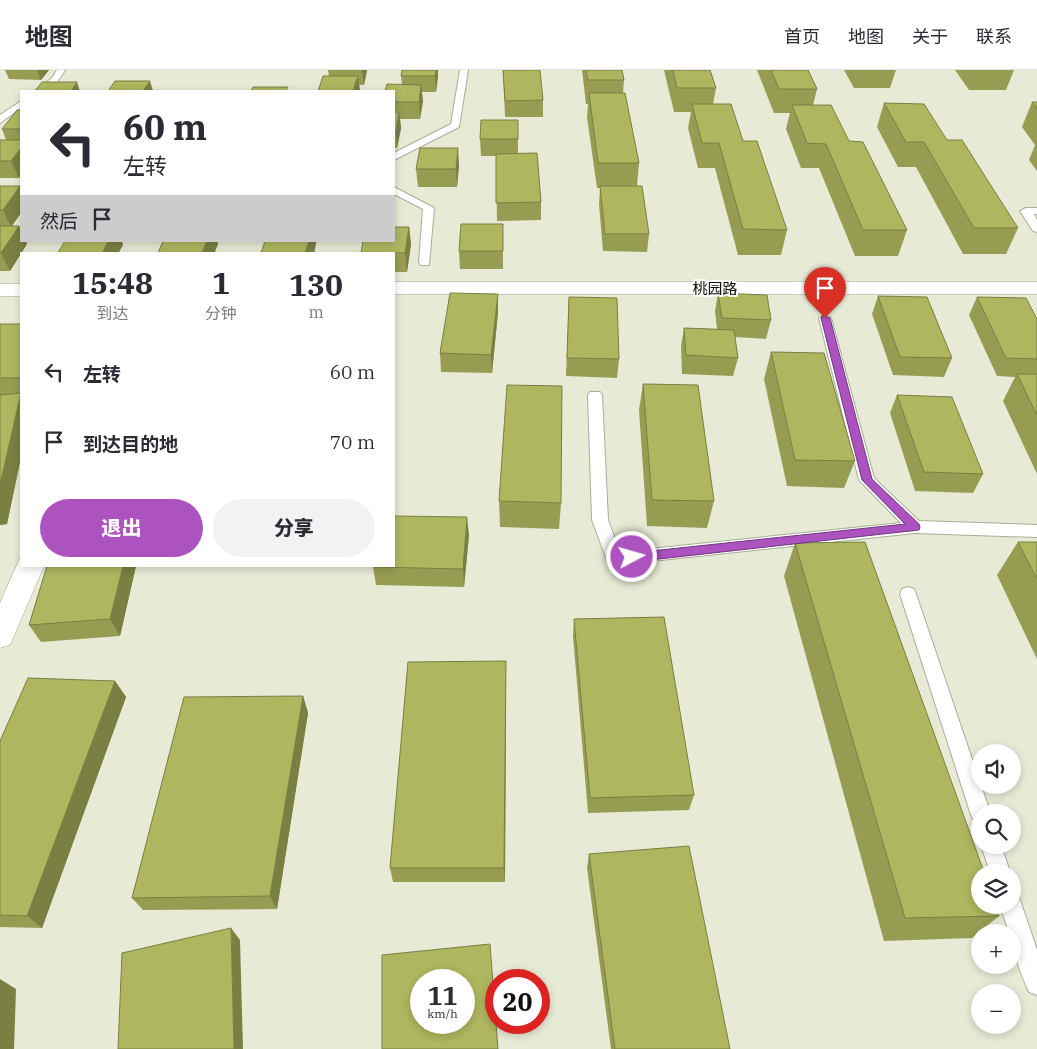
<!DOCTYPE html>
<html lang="zh">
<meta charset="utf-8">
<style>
:root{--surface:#fff;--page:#f2f2f3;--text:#2b2b33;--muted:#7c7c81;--line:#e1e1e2;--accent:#ac53c0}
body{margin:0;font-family:"IBM Plex Serif","Noto Sans SC",serif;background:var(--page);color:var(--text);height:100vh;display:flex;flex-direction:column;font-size:19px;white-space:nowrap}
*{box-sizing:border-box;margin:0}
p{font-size:16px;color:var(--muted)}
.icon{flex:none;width:28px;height:28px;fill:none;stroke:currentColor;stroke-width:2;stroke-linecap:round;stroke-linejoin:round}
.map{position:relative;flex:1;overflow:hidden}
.drawer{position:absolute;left:20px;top:182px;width:375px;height:315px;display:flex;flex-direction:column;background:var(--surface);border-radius:0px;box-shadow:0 2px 8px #0003}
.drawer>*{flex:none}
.guide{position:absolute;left:20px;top:20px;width:375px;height:152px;border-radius:0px;box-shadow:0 2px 8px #0003;background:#fff;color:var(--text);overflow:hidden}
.tools{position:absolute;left:971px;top:674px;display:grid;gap:10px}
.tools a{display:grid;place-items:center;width:50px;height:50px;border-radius:50%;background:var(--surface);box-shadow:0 2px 8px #0003;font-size:25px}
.speed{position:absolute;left:410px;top:899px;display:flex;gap:10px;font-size:25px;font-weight:700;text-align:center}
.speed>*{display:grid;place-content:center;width:65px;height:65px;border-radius:50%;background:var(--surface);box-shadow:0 2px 8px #0003;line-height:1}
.speed small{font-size:12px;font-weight:400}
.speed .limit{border:8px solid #d22;background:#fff;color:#111}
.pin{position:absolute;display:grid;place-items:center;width:42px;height:42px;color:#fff;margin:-51px -21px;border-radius:50% 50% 50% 0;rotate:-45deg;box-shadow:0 0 5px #0007}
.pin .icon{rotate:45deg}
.me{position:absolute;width:55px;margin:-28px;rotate:84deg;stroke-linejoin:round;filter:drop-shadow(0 0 4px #0008)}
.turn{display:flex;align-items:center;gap:18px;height:105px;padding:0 20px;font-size:22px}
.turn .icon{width:65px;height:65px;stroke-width:2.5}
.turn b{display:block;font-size:35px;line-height:42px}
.then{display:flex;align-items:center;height:48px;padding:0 20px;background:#0003;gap:10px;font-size:19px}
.eta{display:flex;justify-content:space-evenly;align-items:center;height:85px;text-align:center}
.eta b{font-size:30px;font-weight:800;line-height:35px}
.cta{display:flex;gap:10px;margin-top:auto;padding:10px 20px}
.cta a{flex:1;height:58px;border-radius:30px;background:var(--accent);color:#fff;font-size:20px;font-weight:800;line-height:58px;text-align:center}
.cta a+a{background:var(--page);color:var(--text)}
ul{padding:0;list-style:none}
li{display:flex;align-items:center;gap:15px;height:70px;padding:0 20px}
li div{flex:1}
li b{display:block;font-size:19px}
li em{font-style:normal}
header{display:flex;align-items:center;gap:30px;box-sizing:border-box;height:70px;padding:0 25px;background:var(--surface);border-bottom:1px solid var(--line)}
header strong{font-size:24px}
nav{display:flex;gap:28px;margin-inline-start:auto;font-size:18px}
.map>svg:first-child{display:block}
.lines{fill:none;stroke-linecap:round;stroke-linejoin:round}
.lane-casing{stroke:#aaad98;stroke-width:2}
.street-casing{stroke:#aaad98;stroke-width:1}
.secondary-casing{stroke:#aaad98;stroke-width:1}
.lane{fill:#fff;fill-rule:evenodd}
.street{fill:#fff;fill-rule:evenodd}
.secondary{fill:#fff;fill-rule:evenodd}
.wall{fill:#969d52}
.shaded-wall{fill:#7a7f42}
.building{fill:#aeb65f;stroke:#7a7f42;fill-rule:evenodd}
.route{fill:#ac53c0;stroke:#70367d}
.labels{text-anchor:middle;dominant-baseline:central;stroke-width:4;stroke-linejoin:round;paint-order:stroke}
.far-street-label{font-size:15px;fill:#0e0f08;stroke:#fff}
</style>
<header>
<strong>地图</strong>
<nav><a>首页</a><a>地图</a><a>关于</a><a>联系</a></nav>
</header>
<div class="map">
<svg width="1037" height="979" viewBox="0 0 1037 979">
<rect width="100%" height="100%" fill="#e7ead5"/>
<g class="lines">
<defs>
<path id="lane" d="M 57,0 L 65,0 C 58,13 50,21 35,21 L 52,8 Z
M 460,0 L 468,0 L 459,57 L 394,90 L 394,83 L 451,54 Z
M 21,31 L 21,38 L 0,53 L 0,45 Z
M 394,117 L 434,138 L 429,195 L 421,195 L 419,192 L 423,139 L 394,124 Z
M 1026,138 L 1037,138 L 1037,144 L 1034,144 L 1037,150 L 1037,162 L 1033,161 L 1020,141 Z
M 825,244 L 831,248 L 874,408 L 919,451 L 1037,455 L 1037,467 L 915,463 L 614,495 L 608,493 L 592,450 L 588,325 L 590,322 L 600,322 L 602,325 L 608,450 L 620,482 L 901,453 L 859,410 L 819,248 Z
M 908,517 L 914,519 L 916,524 L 990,742 L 980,742 L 980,751 L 973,749 L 970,742 L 900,524 L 902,519 Z
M 981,775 L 1001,775 L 1010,802 L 990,802 Z
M 1012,825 L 1019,827 L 1037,880 L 1037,925 L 1029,922 C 1021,904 1012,882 1012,862 L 1009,862 L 1000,835 L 1012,835 Z"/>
<path id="street" d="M 20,488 L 21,496 L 44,496 L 10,575 L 0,578 L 0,533 Z"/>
<path id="secondary" d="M 394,212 L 1037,212 L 1037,224 L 394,224 Z
M 0,214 L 21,214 L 21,226 L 0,226 Z"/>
</defs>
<!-- lane casing -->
<use href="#lane" class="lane-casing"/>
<!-- street casing -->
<use href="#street" class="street-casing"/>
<!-- secondary casing -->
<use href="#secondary" class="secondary-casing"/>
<!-- lane -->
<use href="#lane" class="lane"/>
<!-- street -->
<use href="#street" class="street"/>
<!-- secondary -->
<use href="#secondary" class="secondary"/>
</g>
<!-- wall -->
<path class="wall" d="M 5,0 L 49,0 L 41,10 L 9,9 Z
M 328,0 L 367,0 L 364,15 L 359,15 L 360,21 L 318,21 L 329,6 Z
M 503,0 L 543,30 L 543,47 L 505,47 Z
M 582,0 L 622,0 L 624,10 L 623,23 L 639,93 L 637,116 L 649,164 L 647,182 L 603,181 L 599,134 L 600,118 L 597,118 L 587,47 L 588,34 L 586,34 Z
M 664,0 L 710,0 L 716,18 L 713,34 L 743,71 L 787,160 L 781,185 L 738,185 L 715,98 L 698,98 L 688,58 L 691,42 L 674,42 Z
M 757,0 L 808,0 L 817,19 L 813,35 L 849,71 L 907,160 L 898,186 L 855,186 L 819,98 L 801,98 L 786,59 L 790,43 L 774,43 Z
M 844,0 L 896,0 L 890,18 L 854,18 Z
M 955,0 L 1014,0 L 1006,20 L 969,20 Z
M 401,6 L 438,6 L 436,22 L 422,22 L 423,31 L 420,49 L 400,49 L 401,58 L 397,78 L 394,78 L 394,21 L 402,15 Z
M 1032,32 L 1037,32 L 1037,101 L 1029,90 L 1035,75 L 1022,57 Z
M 884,33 L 947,70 L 1018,158 L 1006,184 L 963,184 L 916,97 L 898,97 L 877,57 Z
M 21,40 L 21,105 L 19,108 L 0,108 L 0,70 L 6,70 L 2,59 Z
M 518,50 L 518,83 L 541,132 L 541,150 L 497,151 L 496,86 L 481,86 L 480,69 Z
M 459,95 L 457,117 L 418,117 L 416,99 Z
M 0,116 L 21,118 L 21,143 L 12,156 L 19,156 L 21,161 L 21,171 L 26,171 L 27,174 L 10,201 L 0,201 Z
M 503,154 L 503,199 L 460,199 L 459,181 Z
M 409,157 L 411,174 L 407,202 L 394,202 L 394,184 Z
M 163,171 L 218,171 L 218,174 L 214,184 L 158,184 L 158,183 Z
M 718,223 L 771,250 L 766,269 L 735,267 L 738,288 L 733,306 L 682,304 L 681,276 L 684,258 L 717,259 L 715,241 Z
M 498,224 L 498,242 L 492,303 L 441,302 L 440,283 Z
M 878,226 L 952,288 L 944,307 L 893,305 L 872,244 Z
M 569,227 L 619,289 L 617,308 L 566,306 Z
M 977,227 L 1037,249 L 1037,404 L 1003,331 L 1015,307 L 997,306 L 969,245 Z
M 0,254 L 21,254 L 21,387 L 7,454 L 0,455 Z
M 771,282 L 855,391 L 844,418 L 787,416 L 764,309 Z
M 643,314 L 714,431 L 707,458 L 647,456 L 639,340 Z
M 897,325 L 983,404 L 973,423 L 915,421 L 890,343 Z
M 499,431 L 561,433 L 559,459 L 500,457 Z
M 469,465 L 464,517 L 376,515 L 373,497 Z
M 1018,472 L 1037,472 L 1037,589 L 997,505 Z
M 795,473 L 999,846 L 972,868 L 884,871 L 784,506 Z
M 47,496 L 136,496 L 120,566 L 41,572 L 29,555 Z
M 574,549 L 694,725 L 689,740 L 588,743 L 573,566 Z
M 506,608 L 505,812 L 393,812 L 390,798 Z
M 115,611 L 126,627 L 42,858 L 0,857 L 0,671 Z
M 303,626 L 308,643 L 277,839 L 143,840 L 132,828 Z
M 589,784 L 730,979 L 611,979 L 587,798 Z"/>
<!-- shaded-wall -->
<path class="shaded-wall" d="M 37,0 L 49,0 L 41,10 Z
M 362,0 L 367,0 L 364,15 Z
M 436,0 L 438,0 L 438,6 L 436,22 L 435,6 Z
M 358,6 L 360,21 L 353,21 Z
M 150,11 L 153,21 L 143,21 Z
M 77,12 L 80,21 L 71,21 Z
M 421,15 L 423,31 L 420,49 L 419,32 Z
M 399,42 L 401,58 L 397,78 L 396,61 Z
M 21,78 L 21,105 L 19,108 L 11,91 Z
M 458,78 L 459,95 L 457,117 L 456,99 Z
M 20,116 L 21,118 L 21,143 L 11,157 L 3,140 Z
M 19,156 L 21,161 L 21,171 L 26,171 L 27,174 L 10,201 L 1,183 Z
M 409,157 L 411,174 L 407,202 L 405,183 Z
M 108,171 L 122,171 L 123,175 L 118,184 L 102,184 Z
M 207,171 L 218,171 L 218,174 L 214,184 L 202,184 Z
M 309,171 L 316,171 L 316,174 L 314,184 L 305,184 Z
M 498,224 L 498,242 L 492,303 L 491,285 Z
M 21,323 L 21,387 L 7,454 L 0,455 L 0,415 Z
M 467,447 L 469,465 L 464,517 L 463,499 Z
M 123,496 L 136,496 L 120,566 L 110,549 Z
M 506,591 L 506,608 L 505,812 L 504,798 Z
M 115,611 L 126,627 L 42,858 L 27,846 Z
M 303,626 L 308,643 L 277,839 L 270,826 Z
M 231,858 L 240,870 L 243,979 L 234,979 Z
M 0,909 L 16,919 L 14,979 L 0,979 Z"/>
<!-- building -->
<path class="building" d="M 402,0 L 436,0 L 435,6 L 401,6 Z
M 503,0 L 540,0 L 543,30 L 505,31 Z
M 586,0 L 622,0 L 624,10 L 588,10 Z
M 673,0 L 710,0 L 716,18 L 677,18 Z
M 771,0 L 808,0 L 817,19 L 779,19 Z
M 323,6 L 358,6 L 353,21 L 318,21 Z
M 115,11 L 150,11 L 143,21 L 108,21 Z
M 42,12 L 77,12 L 71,21 L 35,21 Z
M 387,14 L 421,15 L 419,32 L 394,32 L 394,21 L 385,21 Z
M 253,17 L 288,17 L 286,21 L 251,21 Z
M 589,23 L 625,23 L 639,93 L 598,93 Z
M 1032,32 L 1037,32 L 1037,39 Z
M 884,33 L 924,34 L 947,70 L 962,70 L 1018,158 L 974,158 L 924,72 L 906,72 Z
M 692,34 L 731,34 L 743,71 L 757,71 L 787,160 L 743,159 L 719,73 L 702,73 Z
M 792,35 L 831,35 L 849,71 L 863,72 L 907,160 L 863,160 L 826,74 L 807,73 Z
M 17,40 L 21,40 L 21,59 L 2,59 Z
M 394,42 L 399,42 L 396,61 L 394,61 Z
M 481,50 L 518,50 L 518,69 L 480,69 Z
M 0,70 L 21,70 L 21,78 L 11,91 L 0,91 Z
M 420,78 L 458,78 L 456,99 L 416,99 Z
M 537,83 L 541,132 L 496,133 L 496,84 Z
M 0,116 L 20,116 L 3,140 L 0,140 Z
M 600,116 L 642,116 L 649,164 L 605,164 Z
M 461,154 L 503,154 L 503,181 L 459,181 Z
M 0,156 L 19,156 L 1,183 L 0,183 Z
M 394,157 L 409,157 L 405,183 L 361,183 L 363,171 L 394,171 Z
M 65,171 L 108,171 L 102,184 L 57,184 Z
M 163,171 L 207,171 L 202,183 L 158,183 Z
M 265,171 L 309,171 L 305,183 L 261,183 Z
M 450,223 L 498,224 L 491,285 L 440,283 Z
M 718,223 L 767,225 L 771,250 L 722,248 Z
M 878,226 L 927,227 L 952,288 L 900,287 Z
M 569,227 L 617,228 L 619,289 L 567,288 Z
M 977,227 L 1026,228 L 1037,249 L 1037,289 L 1006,288 Z
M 0,254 L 21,254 L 21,308 L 0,308 Z
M 684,258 L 734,260 L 738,288 L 686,285 Z
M 771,282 L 824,283 L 855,391 L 795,390 Z
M 1017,304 L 1037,304 L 1037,345 Z
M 643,314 L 698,315 L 714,431 L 652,430 Z
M 507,315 L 562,316 L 561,433 L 499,431 Z
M 21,323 L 0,415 L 0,325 Z
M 897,325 L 952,327 L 983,404 L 924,402 Z
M 394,446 L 467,447 L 463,499 L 373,497 L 373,496 L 394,496 Z
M 865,472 L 984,802 L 980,802 L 980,835 L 995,835 L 999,846 L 905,848 L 795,473 Z
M 1018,472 L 1037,472 L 1037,509 Z
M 47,496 L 123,496 L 110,549 L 29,555 Z
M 664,547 L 694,725 L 590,728 L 574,549 Z
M 506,591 L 504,798 L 390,798 L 408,592 Z
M 28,608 L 115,611 L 27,846 L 0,845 L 0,671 Z
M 303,626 L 270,826 L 132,828 L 184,627 Z
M 689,776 L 730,979 L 615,979 L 589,784 Z
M 231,858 L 234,979 L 118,979 L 122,883 Z
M 490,874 L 498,979 L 382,979 L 382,885 ZM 421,910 L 464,910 L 464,952 L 421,952 Z"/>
<!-- route -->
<path class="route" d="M 822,246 L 825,246 L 830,248 L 872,409 L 919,454 L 920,457 L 919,460 L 632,492 L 628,490 L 627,487 L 628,484 L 632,483 L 905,454 L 862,410 L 821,248 Z"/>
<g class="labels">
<!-- far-street labels -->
<g class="far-street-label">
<text x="715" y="218">桃园路</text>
</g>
</g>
</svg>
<div class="tools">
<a><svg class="icon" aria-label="sound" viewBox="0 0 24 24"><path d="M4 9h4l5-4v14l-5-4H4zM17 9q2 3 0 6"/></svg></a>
<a><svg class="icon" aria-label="search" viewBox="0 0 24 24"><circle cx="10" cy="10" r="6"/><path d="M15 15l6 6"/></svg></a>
<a><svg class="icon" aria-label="layers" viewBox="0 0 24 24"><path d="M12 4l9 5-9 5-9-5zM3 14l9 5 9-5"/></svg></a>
<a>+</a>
<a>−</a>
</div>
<div class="speed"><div>11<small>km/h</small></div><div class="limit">20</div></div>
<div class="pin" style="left:825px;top:248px;background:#d93025"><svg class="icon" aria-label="arrive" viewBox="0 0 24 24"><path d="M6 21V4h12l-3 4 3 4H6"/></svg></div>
<svg class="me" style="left:632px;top:487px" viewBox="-20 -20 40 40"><circle r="17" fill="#ac53c0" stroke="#fff" stroke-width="3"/><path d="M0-11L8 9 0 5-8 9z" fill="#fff"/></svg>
<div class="guide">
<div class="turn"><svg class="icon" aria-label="left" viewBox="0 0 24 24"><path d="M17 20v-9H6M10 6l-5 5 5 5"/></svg><div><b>60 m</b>左转</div></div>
<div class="then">然后<svg class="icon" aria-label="arrive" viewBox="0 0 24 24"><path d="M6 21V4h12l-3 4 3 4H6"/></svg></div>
</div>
<section class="drawer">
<div class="eta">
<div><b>15:48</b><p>到达</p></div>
<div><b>1</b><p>分钟</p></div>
<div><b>130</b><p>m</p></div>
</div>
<ul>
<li><svg class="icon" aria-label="left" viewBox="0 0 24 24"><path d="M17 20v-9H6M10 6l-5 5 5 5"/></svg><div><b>左转</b></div><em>60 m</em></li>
<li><svg class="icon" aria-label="arrive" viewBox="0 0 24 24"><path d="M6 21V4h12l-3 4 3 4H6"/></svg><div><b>到达目的地</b></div><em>70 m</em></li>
</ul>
<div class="cta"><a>退出</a><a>分享</a></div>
</section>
</div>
